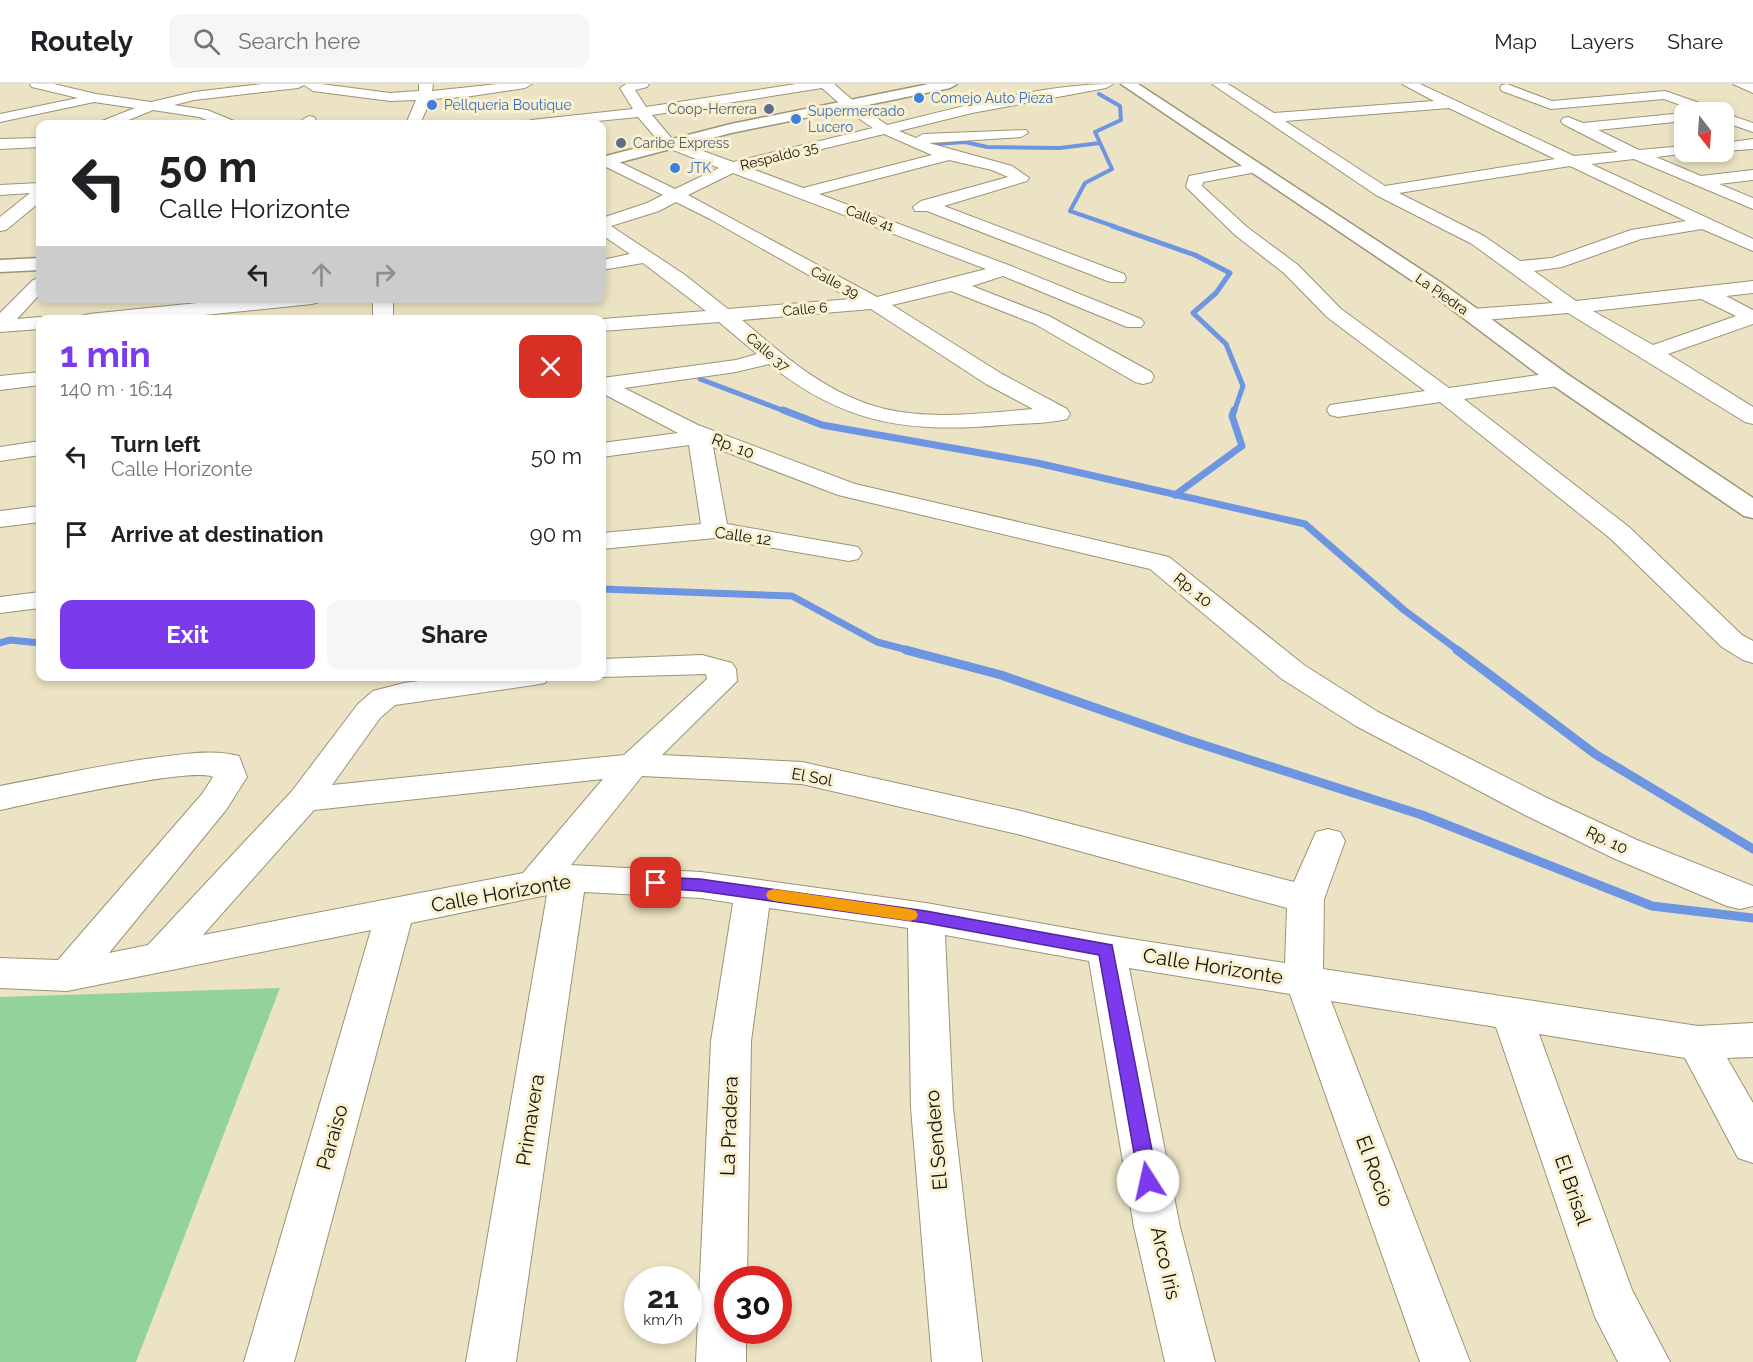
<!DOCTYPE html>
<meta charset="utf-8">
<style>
:root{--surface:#fff;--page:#f6f6f6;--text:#202124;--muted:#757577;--line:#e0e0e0;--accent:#7c3aed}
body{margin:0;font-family:Raleway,sans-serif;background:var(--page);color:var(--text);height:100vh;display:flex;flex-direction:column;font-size:22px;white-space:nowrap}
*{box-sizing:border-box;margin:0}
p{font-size:20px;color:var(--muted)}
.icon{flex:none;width:33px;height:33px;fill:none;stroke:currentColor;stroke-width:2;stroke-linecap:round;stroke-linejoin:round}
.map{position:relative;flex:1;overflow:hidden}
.panel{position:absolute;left:36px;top:231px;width:570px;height:366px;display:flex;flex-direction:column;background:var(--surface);border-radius:12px;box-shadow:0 3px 9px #0003}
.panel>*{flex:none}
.banner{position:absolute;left:36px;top:36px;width:570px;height:183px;border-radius:12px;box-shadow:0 3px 9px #0003;background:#fff;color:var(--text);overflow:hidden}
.needle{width:39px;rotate:163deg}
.controls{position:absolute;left:1674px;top:18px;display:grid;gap:12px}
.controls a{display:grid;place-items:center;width:60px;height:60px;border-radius:12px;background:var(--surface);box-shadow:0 3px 9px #0003;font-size:30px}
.speed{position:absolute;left:624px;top:1182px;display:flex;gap:12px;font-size:30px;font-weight:700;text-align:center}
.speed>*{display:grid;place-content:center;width:78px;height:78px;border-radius:50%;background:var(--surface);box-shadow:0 3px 9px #0003;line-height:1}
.speed small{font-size:15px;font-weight:400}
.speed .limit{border:9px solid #d22;background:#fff;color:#111}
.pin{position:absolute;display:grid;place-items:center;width:51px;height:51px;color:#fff;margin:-26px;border-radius:12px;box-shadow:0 3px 9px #0006}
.me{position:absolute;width:66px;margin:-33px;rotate:350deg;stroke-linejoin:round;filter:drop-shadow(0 0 4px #0008)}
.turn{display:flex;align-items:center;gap:21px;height:126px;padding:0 24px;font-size:27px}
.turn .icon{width:78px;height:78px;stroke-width:2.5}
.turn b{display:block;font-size:42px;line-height:51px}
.lanes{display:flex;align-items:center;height:57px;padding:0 24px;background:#0003;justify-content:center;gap:30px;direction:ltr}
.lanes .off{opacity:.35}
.round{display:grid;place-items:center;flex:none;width:63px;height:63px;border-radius:12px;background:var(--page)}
.summary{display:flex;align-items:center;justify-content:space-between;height:102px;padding:0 24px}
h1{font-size:36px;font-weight:700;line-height:45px;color:var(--accent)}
.cta{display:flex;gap:12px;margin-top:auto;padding:12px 24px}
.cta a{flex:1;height:69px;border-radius:12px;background:var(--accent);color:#fff;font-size:24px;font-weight:700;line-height:69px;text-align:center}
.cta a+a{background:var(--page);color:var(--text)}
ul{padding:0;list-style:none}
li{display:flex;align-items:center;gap:18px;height:78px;padding:0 24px}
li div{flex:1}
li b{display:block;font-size:22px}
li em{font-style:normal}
header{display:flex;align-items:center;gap:36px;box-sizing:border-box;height:84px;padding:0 30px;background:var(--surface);border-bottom:2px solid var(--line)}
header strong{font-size:28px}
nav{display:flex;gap:33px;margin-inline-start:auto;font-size:21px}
.search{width:420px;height:54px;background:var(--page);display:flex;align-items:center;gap:15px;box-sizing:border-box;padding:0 21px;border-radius:12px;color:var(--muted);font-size:22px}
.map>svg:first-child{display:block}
.green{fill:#92d39c}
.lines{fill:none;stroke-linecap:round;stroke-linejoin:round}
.stream-far3{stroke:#6d95e1;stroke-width:4}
.stream-far2{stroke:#6d95e1;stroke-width:5}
.stream-far1{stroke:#6d95e1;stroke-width:7}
.stream{stroke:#6d95e1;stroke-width:9}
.street-casing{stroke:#9b9476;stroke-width:2}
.secondary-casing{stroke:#9b9476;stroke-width:3}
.street{fill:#fff;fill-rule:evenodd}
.secondary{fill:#fff;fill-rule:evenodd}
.route{fill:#7c3aed;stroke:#51269a;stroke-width:1.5}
.slow{fill:#f59e0b}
.shop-dot{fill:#3f7fe0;stroke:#f8f0d0;stroke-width:2}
.service-dot{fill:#5c6f8a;stroke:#f8f0d0;stroke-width:2}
.labels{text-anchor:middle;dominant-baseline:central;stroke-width:6;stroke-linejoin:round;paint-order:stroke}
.far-shop-label{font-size:14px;fill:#366cbe;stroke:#f8f0d0;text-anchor:start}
.far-service-label{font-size:14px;fill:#4e5e75;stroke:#f8f0d0;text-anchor:end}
.far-street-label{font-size:14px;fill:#171409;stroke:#f8f0d0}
.street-label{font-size:16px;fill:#171409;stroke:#f8f0d0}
.near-street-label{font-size:20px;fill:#171409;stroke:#f8f0d0}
</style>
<header>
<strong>Routely</strong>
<div class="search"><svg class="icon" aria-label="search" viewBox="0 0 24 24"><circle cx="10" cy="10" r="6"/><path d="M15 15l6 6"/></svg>Search here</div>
<nav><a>Map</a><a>Layers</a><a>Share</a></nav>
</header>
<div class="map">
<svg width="1753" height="1278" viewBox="0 0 1753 1278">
<rect width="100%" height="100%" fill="#ebe3c3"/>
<!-- green -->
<path class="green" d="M 280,904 L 136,1278 L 0,1278 L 0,913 Z"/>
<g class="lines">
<!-- stream-far3 -->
<path class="stream-far3" d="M 1099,10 L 1120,22 L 1121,36 L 1095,48 L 1112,85 L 1085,99 L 1070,127 L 1116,143
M 921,61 L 965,58 L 987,63 L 1060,64 L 1100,59"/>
<!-- stream-far2 -->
<path class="stream-far2" d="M 1112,142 L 1195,171 L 1230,189 L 1216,209 L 1193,229 L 1226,260 L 1243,302 L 1234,328
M 700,295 L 787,328"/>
<!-- stream-far1 -->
<path class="stream-far1" d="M 783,326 L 822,341 L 1037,379 L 1305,440 L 1404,526 L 1459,567
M 1175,411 L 1242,362 L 1232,332 L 1234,326
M 602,505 L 792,512 L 877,558 L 911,567
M 0,559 L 10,556 L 40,559"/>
<!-- stream -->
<path class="stream" d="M 906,566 L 1001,591 L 1188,656 L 1422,731 L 1652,822 L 1753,834
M 1457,566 L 1595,670 L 1753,765"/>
<defs>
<path id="street" d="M 30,0 L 54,0 L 96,10 L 151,18 L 194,8 L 262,0 L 321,0 L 390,9 L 419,7 L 419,0 L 433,0 L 432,7 L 498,0 L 532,0 L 525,4 L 465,13 L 431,15 L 420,40 L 406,40 L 416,16 L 390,17 L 313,7 L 304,1 L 298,4 L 194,16 L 174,21 L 207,26 L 234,37 L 236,40 L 217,40 L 199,33 L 153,26 L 119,40 L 100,40 L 102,37 L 135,24 L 94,18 L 0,38 L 0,30 L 78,14 L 32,3 Z
M 626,0 L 649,0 L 647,3 L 635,6 L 646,23 L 796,0 L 834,0 L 858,21 L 887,41 C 957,24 1042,0 1113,0 L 1106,4 L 972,29 L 899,47 L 916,54 L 923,50 L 1026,46 L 1028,49 L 1021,53 L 929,59 L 1012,82 L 1029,94 L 1027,97 L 944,122 L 1124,190 L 1126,194 L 1124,198 L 1110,198 L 927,127 L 915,127 L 913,123 L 921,117 L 1008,93 L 992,86 L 949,76 L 819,110 L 1011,182 L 1141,235 L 1144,239 L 1141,243 L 1127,243 L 1003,192 L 972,202 L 1049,232 L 1151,288 L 1154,293 L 1151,298 L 1143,300 L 1135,298 L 1035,240 L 951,207 L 892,221 L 1002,290 L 1067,325 L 1070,330 L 1067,335 C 1047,340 1024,339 1003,341 C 909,349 845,341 769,280 L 736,288 L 624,304 L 698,341 L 855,400 L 1169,473 L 1304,581 L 1378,628 L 1549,715 L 1637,756 L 1753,802 L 1753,822 L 1740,825 L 1727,822 L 1613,774 L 1525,731 L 1356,642 L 1282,595 L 1150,485 L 838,411 L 713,363 L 727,440 L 858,463 L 862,469 L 858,475 L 849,477 L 715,454 L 602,465 L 602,449 L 701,440 L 689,361 L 602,373 L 602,359 L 678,349 L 602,309 L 602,294 L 736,276 L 757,270 L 719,238 L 602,247 L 602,236 L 600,236 L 602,235 L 706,227 L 643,179 L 602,186 L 602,176 L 630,170 L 602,151 L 602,134 L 647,119 L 663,111 L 602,81 L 602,73 L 611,74 L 675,105 L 719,84 L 663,62 L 638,33 L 567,40 L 524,40 L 531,36 L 633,25 L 620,4 ZM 822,4 L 848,27 L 873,44 L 733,78 L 673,56 L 652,31 ZM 884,50 L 932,71 L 803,104 L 747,83 ZM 733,89 L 986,185 L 877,213 L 688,111 ZM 676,118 L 710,135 L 851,215 L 728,225 L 685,191 L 611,142 L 659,127 ZM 871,225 L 986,300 L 1033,325 C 985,329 933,336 885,325 C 829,312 784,272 742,236 Z
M 1212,0 L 1228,0 L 1274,29 L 1434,17 L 1402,0 L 1420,0 L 1574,72 L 1618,68 L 1563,40 L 1561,37 L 1563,34 L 1568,33 L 1583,39 L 1684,29 L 1684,37 L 1598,46 L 1639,66 L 1684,62 L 1684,68 L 1691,68 L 1689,69 L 1656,73 L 1701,92 L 1753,86 L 1753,96 L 1719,100 L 1753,114 L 1753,125 L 1634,75 L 1591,80 L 1753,155 L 1753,167 L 1702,145 L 1641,155 L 1562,183 L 1534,187 L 1576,217 L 1753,197 L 1753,209 L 1726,212 L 1753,226 L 1753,240 L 1668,270 L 1753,323 L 1753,340 L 1745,338 L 1568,229 L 1472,237 L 1465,235 L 1462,231 L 1465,227 L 1472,225 L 1553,219 L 1472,160 L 1376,111 ZM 1449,24 L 1555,75 L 1385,102 L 1285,37 ZM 1570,82 L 1686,137 L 1631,146 L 1552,174 L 1520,177 L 1484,152 L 1399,109 ZM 1701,215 L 1736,232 L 1653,261 L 1593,227 Z
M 1507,0 L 1552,17 L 1665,7 L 1717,25 L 1719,28 L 1700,28 L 1664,15 L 1551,25 L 1502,7 L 1500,4 L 1502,1 Z
M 1733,0 L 1753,0 L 1753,9 Z
M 1724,29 L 1753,39 L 1753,48 L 1724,38 Z
M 309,32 L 314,33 L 318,40 L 304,40 L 302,36 Z
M 40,54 L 40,63 L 0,65 L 0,55 Z
M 1753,55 L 1753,65 L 1724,67 L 1724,59 Z
M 1256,79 L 1264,84 L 1262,87 L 1203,98 L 1202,102 L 1247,143 L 1298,181 L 1341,225 L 1449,304 L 1559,288 L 1567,290 L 1570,295 L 1567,300 L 1559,302 L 1464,315 L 1629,443 L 1742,551 L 1753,557 L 1753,579 L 1743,576 L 1722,563 L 1611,455 L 1440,318 L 1338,333 L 1330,331 L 1327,326 L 1330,321 L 1425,307 L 1327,233 L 1284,189 L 1235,151 L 1186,103 L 1189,92 Z
M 40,99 L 40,118 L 6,146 L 0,147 L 0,133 L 30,109 L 0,111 L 0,101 Z
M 40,194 L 40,210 L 17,235 L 40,233 L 48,236 L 40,236 L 40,245 L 0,248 L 0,229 L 33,196 Z
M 247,214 L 321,214 L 319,218 L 312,220 L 155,236 L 79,236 L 82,232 L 89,230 Z
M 373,214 L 393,214 L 393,236 L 373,236 Z
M 40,288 L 40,301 L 0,306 L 0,292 Z
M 40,357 L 40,371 L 0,377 L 0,363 Z
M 40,422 L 40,438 L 0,443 L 0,427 Z
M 40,508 L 40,524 L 0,529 L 0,513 Z
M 702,571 L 732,579 L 736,585 L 737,597 L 662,671 L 802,678 L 1021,727 L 1294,798 L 1316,748 L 1328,745 L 1340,748 L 1345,757 L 1324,815 L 1323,885 L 1698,942 L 1753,939 L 1753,973 L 1727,974 L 1753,1019 L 1753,1079 L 1738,1074 L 1685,974 L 1539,950 L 1632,1206 L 1670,1278 L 1618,1278 L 1595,1233 L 1496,943 L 1331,917 L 1470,1278 L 1420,1278 L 1290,910 L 1129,884 L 1180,1143 L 1215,1278 L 1165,1278 L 1134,1143 L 1089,877 L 945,851 L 953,1024 L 982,1278 L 932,1278 L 911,1024 L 908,844 L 769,824 L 751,957 L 747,1196 L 728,1196 L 728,1246 L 746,1246 L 746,1278 L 696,1278 L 711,957 L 733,819 L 701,814 L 584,808 L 516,1278 L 466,1278 L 547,811 L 411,839 L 294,1278 L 244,1278 L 371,846 L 67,907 L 0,904 L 0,874 L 58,876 L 202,710 L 213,693 C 193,682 33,719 0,726 L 0,702 C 53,692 106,680 160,673 C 186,670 213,665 239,672 L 247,693 L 226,726 L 109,869 L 148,861 L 292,707 L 358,620 L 373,607 L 404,599 L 458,592 L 549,592 L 545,599 L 534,601 L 395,621 L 380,634 L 332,701 L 624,671 L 707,595 L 706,590 L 602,593 L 599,592 L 602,592 L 602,575 ZM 642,692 L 802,700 L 1021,751 L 1287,824 L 1285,879 L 1106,851 L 926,819 L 753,795 L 701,788 L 571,781 ZM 603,695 L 523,789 L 203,851 L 314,726 Z"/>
<path id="secondary" d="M 929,0 L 957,0 L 950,4 L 731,49 L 602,83 L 602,73 L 731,40 Z
M 1121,0 L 1138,0 L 1440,198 L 1567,290 L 1753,414 L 1753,434 L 1744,432 L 1551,300 L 1426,206 Z
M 40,174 L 40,186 L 0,188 L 0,176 Z"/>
</defs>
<!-- street casing -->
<use href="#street" class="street-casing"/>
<!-- secondary casing -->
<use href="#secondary" class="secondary-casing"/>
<!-- street -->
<use href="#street" class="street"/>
<!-- secondary -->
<use href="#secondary" class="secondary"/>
</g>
<!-- route -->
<path class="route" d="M 656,793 L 700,795 L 926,827 L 1112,861 L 1158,1097 L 1155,1103 L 1148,1106 L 1141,1103 L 1139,1097 L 1099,871 L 926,839 L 700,807 L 656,804 L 651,803 L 649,799 L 651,795 Z"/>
<!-- slow -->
<path class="slow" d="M 774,805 L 910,825 L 916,827 L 918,831 L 916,835 L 910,837 L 774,817 L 768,815 L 766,811 L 768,807 Z"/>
<!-- markers -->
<g class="shop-dot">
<circle cx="919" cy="14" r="6"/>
<circle cx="432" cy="21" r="6"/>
<circle cx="796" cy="35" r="6"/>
<circle cx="675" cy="84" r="6"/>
</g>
<g class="service-dot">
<circle cx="769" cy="25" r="6"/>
<circle cx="621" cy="59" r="6"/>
</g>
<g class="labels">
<!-- far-shop labels -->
<g class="far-shop-label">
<text x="931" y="14">Comejo Auto Pieza</text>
<text x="444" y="21">Pellqueria Boutique</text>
<text x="808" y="27">Supermercado<tspan x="808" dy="16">Lucero</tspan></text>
<text x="687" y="84">JTK</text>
</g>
<!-- far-service labels -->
<g class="far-service-label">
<text x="757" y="25">Coop-Herrera</text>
<text x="633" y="59" text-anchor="start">Caribe Express</text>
</g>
<!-- far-street labels -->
<g class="far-street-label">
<text transform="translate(779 72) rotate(-14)">Respaldo 35</text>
<text transform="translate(870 134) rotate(21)">Calle 41</text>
<text transform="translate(835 198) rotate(28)">Calle 39</text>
<text transform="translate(1442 210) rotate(35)">La Piedra</text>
<text transform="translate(805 225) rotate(-5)">Calle 6</text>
<text transform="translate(768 268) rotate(40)">Calle 37</text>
</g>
<!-- street labels -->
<g class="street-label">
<text transform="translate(733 362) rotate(21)">Rp. 10</text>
<text transform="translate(743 452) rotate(8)">Calle 12</text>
<text transform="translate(1193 506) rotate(39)">Rp. 10</text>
<text transform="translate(812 693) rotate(10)">El Sol</text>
<text transform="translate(1607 756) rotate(25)">Rp. 10</text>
</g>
<!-- near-street labels -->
<g class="near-street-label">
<text transform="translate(501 809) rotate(-10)">Calle Horizonte</text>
<text transform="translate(1213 882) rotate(9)">Calle Horizonte</text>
<text transform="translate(530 1036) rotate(-81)">Primavera</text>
<text transform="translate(729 1042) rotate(-88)">La Pradera</text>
<text transform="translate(332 1053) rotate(-74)">Paraiso</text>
<text transform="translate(936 1056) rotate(-95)">El Sendero</text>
<text transform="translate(1375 1087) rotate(70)">El Rocio</text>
<text transform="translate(1573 1106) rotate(71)">El Brisal</text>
<text transform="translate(1166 1179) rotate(77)">Arco Iris</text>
</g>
</g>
</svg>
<div class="controls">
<a><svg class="needle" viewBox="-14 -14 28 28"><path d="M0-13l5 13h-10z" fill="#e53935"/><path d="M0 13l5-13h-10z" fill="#757577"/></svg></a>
</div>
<div class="speed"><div>21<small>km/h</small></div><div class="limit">30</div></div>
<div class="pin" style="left:656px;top:799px;background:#d93025"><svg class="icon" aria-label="arrive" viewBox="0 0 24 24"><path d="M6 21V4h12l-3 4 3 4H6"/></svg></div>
<svg class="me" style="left:1148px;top:1097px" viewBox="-20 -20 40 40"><circle r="19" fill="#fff"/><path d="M0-13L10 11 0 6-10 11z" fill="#7c3aed"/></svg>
<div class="banner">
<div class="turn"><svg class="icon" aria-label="left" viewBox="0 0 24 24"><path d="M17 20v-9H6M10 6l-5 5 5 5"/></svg><div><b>50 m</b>Calle Horizonte</div></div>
<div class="lanes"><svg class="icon" aria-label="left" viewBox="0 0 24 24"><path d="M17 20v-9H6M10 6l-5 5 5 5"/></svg><svg class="icon off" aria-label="ahead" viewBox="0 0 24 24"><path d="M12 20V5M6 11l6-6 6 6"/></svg><svg class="icon off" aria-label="right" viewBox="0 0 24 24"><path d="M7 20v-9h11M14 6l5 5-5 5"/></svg></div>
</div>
<section class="panel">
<div class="summary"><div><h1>1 min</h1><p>140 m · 16:14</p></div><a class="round" style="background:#d93025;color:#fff"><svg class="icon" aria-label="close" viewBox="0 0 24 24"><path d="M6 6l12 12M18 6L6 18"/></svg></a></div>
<ul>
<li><svg class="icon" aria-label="left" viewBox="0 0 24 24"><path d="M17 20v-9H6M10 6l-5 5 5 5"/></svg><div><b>Turn left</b><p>Calle Horizonte</p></div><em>50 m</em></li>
<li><svg class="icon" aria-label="arrive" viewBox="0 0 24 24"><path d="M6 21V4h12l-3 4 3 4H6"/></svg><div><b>Arrive at destination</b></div><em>90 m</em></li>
</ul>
<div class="cta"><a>Exit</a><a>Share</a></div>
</section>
</div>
